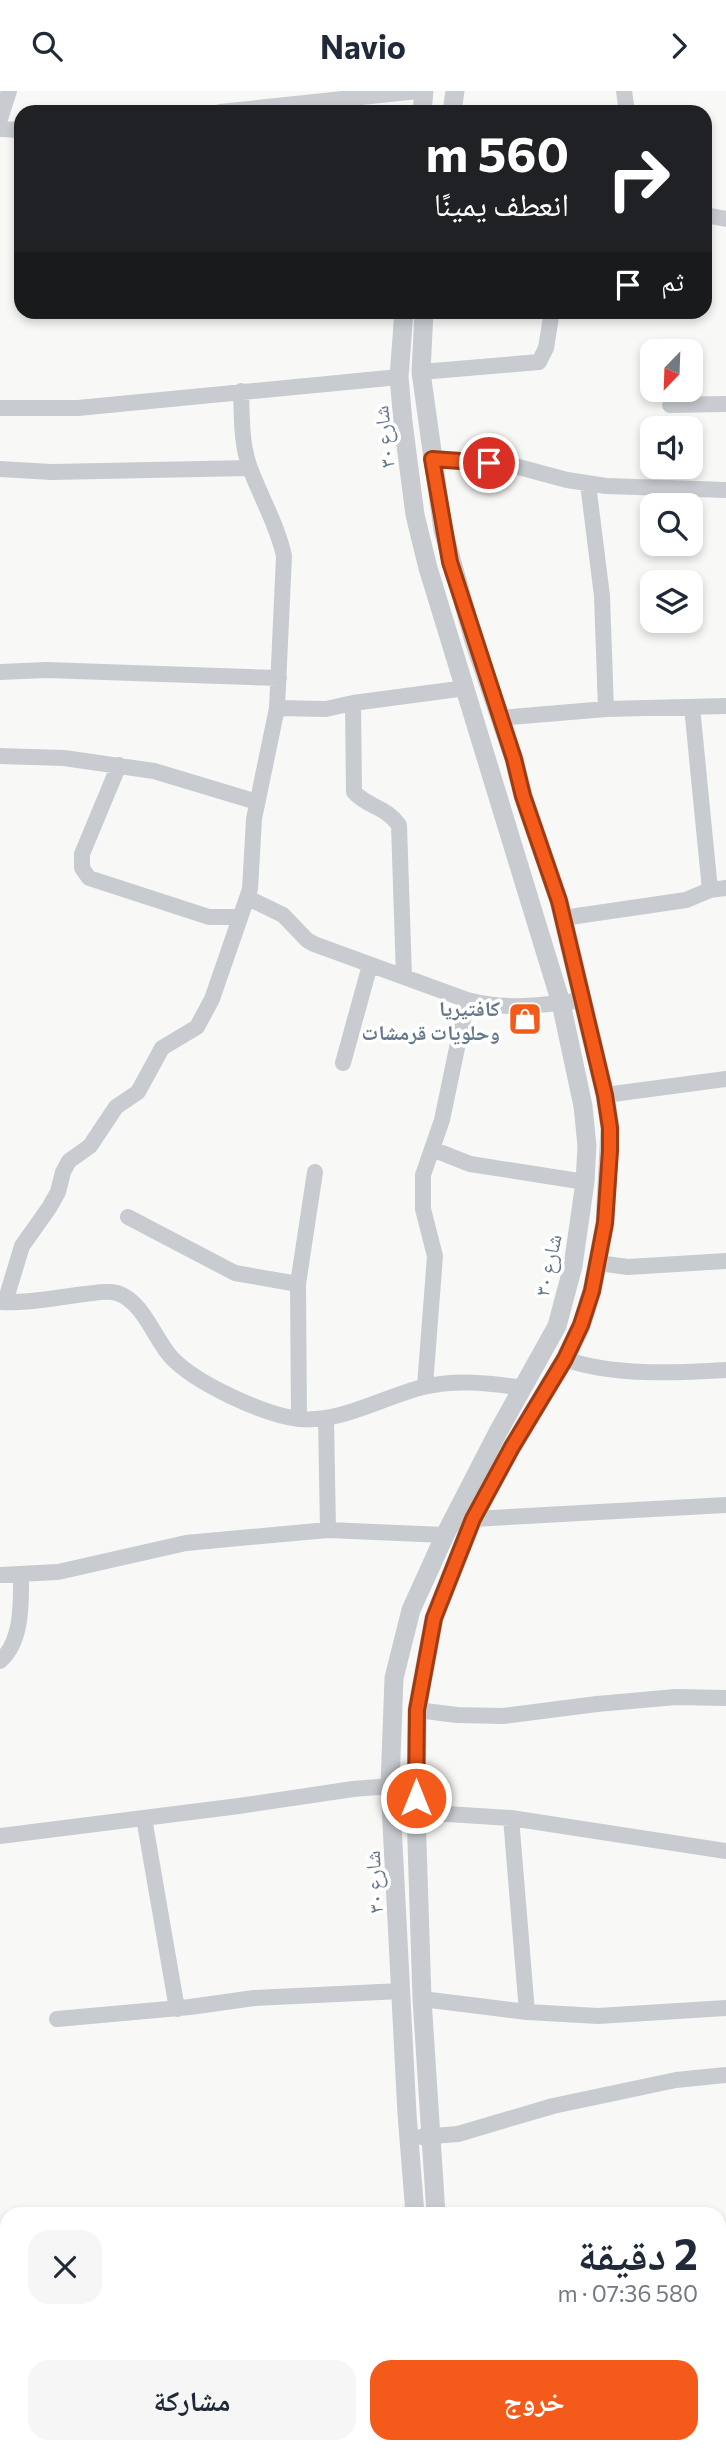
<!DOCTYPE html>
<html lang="ar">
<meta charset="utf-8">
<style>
:root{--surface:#fff;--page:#f6f6f7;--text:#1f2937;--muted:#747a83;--accent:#f45a1a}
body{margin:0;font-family:Commissioner,"Noto Naskh Arabic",sans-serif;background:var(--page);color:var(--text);direction:rtl;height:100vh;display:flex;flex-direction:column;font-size:26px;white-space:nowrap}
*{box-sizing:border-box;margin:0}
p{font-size:23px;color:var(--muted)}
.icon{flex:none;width:38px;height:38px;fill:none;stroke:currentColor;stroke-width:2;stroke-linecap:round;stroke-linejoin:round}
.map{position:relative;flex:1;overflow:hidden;direction:ltr}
.drawer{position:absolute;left:0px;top:2116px;width:726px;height:247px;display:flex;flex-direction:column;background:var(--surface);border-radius:21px 21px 0 0;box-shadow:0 4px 10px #0003;direction:rtl}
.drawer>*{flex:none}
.guide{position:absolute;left:14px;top:14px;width:698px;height:214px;border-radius:21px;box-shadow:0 4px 10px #0003;direction:rtl;background:#202124;color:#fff;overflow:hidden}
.needle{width:46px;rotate:203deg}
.buttons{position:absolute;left:640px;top:248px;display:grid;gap:14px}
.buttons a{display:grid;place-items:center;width:63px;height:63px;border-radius:14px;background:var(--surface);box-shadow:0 4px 10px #0003;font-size:35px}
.pin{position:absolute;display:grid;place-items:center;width:60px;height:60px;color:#fff;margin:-30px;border:4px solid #fff;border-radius:50%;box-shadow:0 2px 7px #0007}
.me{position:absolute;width:77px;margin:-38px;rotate:0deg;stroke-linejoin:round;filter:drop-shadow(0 0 5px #0008)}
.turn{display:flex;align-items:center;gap:24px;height:147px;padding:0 28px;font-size:32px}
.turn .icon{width:91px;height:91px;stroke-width:2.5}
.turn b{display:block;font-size:49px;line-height:60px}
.then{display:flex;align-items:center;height:66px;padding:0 28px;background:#0003;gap:14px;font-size:26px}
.round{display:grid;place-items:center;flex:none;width:74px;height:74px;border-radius:21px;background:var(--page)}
.summary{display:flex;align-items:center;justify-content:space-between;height:119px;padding:0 28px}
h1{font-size:42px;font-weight:700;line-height:52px}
.primary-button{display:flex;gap:14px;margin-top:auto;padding:14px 28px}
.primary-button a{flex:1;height:80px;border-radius:21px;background:var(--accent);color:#fff;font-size:28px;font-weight:700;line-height:80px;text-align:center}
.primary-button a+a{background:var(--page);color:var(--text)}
header{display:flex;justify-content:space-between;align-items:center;height:91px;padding:0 28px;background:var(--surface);font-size:32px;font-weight:700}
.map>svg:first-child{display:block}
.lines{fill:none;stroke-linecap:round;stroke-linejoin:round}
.minor{stroke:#c8ccd0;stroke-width:16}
.tertiary{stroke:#c8ccd0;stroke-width:19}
.route-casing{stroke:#9f3a11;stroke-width:18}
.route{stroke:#f45a1a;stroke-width:12}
.labels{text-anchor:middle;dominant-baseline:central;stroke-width:7;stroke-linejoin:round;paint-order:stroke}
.street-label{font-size:21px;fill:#65778a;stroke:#fff}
.poi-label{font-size:21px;font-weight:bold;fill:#65778a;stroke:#fff;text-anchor:end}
</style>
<header><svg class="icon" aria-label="forward" viewBox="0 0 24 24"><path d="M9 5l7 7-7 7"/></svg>Navio<svg class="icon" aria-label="search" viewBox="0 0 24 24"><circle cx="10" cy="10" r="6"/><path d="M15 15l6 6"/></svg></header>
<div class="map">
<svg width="726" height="2362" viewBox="0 0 726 2362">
<rect width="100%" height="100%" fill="#f8f9f6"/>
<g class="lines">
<!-- minor -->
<path class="minor" d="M 624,0 L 627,21
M 220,21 L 418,0
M 0,28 L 9,0
M 0,38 L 21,39
M 705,124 L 726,128
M 421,281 L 539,271 L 546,257 L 552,220
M 670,314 L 726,313
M 0,317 L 78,317 L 399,286
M 432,368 L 511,374 L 567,389 L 606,395 L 726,399
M 0,378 L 51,381 L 250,377
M 588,393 L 602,505 L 606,618
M 0,581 L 46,579 L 279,587
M 353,612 L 354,701 C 369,717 385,715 399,734 L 404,886
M 692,616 L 710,799
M 277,617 L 326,618 L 353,612 L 466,597
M 500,627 L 606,618 L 726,615
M 0,665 L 64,667 L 154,680 L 257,711
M 119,674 L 82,763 L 82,777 L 89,787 L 209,826 L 240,826
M 248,807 L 283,824 L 307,849 L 314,853 L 467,909 C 509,920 541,914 583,909
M 563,827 L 686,809 L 710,799 L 726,797
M 343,972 L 370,874
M 605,1004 L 726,988
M 432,1058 L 470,1073 L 585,1091
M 128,1126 L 235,1182 L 298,1193
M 598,1172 L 628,1176 L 726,1170
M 0,1211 C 27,1213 58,1206 85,1203 C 95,1202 107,1199 117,1202 C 143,1210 154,1247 171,1266 C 195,1292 264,1324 299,1328 C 341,1332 383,1306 423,1296 C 457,1288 489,1292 524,1297
M 5,1211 L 22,1155 L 49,1117 L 58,1101 L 63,1081 L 69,1070 L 90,1055 L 116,1016 L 138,1001 L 162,957 L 197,936 L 212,908 L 250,798 L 254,728 L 277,617 L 284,465 C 277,433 261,407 250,377 C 241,353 242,326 241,300
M 565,1268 C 611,1285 677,1282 726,1279
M 425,1295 L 435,1165 L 423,1118 L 423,1084 L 442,1029 L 467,909
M 326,1327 L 328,1439
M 299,1328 L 298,1193 L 315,1081
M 473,1428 L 726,1414
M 0,1484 L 58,1481 L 186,1452 L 328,1439 L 445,1444
M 0,1570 C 23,1550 21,1511 21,1483
M 417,1619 L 457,1624 L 503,1625 L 597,1613 L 676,1606 L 726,1607
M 416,1721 L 511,1727 L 726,1760
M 144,1727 L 177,1918
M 511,1727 L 527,1921
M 0,1745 L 239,1715 L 353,1698 L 416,1693
M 422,1908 L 527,1921 L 598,1925 L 726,1917
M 57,1928 L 190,1916 L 254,1907 L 401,1900
M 421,2046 L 458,2043 L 553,2015 L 676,1989 L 726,1984
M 0,2164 L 7,2166
M 719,2200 L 726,2199
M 0,2262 L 7,2262
M 138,2356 L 221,2362"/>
<!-- tertiary -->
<path class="tertiary" d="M 422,21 L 424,0
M 452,21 L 455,0
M 404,220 L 399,286 L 403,331 L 415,424 L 428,477 L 561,912 L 583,1015 L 587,1055 L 585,1091 L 573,1175 L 557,1235 L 498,1341 L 445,1444 L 411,1519 L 394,1587 L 390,1694 L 407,2023 L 415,2123
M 424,220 L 421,281 L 443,439 L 474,550 L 514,668 L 523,705 L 559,810 L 605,1004 L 610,1037 L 605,1132 L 592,1200 L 581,1235 L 565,1268 L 512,1356 L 473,1428 L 434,1527 L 417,1619 L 416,1721 L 422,1908 L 436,2123
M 424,2356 L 424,2362
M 446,2356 L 446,2362"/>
</g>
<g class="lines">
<defs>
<path id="route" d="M 416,1707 L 417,1619 L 434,1527 L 473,1428 L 512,1356 L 565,1268 L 581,1234 L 592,1200 L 605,1132 L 610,1060 L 610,1037 L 605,1004 L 559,810 L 523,705 L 514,668 L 450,471 L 432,368 L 489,372"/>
</defs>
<!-- route casing -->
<use href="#route" class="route-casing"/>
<!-- route -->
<use href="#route" class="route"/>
</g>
<!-- icons -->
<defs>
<symbol id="shop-square" viewBox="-11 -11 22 22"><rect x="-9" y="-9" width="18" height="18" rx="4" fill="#f45a1a" stroke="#fff"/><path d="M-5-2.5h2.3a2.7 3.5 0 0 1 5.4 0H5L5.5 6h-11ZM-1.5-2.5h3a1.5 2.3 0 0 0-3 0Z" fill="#fff"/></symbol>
</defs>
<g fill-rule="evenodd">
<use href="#shop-square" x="506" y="909" width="38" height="38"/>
</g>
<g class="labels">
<!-- street labels -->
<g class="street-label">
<text transform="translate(383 346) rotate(-96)">شارع ٣٠</text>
<text transform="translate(547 1174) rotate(-78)">شارع ٣٠</text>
<text transform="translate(373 1791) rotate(-93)">شارع ٣٠</text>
</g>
<!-- poi labels -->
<g class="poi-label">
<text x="500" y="916">كافتيريا<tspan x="500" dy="24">وحلويات قرمشات</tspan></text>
</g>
</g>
</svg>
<div class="buttons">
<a><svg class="needle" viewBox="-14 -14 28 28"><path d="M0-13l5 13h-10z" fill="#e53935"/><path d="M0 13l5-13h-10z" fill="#747a83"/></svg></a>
<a><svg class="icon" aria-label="sound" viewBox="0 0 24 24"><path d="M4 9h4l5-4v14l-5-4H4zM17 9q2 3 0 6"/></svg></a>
<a><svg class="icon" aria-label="search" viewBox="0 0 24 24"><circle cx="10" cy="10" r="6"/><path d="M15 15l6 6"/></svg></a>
<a><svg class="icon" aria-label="layers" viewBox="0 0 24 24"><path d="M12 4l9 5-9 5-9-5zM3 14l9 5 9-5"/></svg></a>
</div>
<div class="pin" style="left:489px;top:372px;background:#d93025"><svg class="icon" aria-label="arrive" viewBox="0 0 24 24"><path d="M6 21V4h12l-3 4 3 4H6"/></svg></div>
<svg class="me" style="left:416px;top:1707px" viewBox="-20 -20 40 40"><circle r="17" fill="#f45a1a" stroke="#fff" stroke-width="3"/><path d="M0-11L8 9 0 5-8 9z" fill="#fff"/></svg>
<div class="guide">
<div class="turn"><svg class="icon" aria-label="right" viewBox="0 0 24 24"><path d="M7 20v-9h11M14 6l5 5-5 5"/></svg><div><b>560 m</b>انعطف يمينًا</div></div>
<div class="then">ثم<svg class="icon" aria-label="arrive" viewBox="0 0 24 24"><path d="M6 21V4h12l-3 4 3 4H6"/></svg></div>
</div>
<section class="drawer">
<div class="summary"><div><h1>2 دقيقة</h1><p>580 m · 07:36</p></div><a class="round"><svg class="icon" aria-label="close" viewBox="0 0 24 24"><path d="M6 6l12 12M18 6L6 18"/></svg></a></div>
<div class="primary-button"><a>خروج</a><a>مشاركة</a></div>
</section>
</div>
